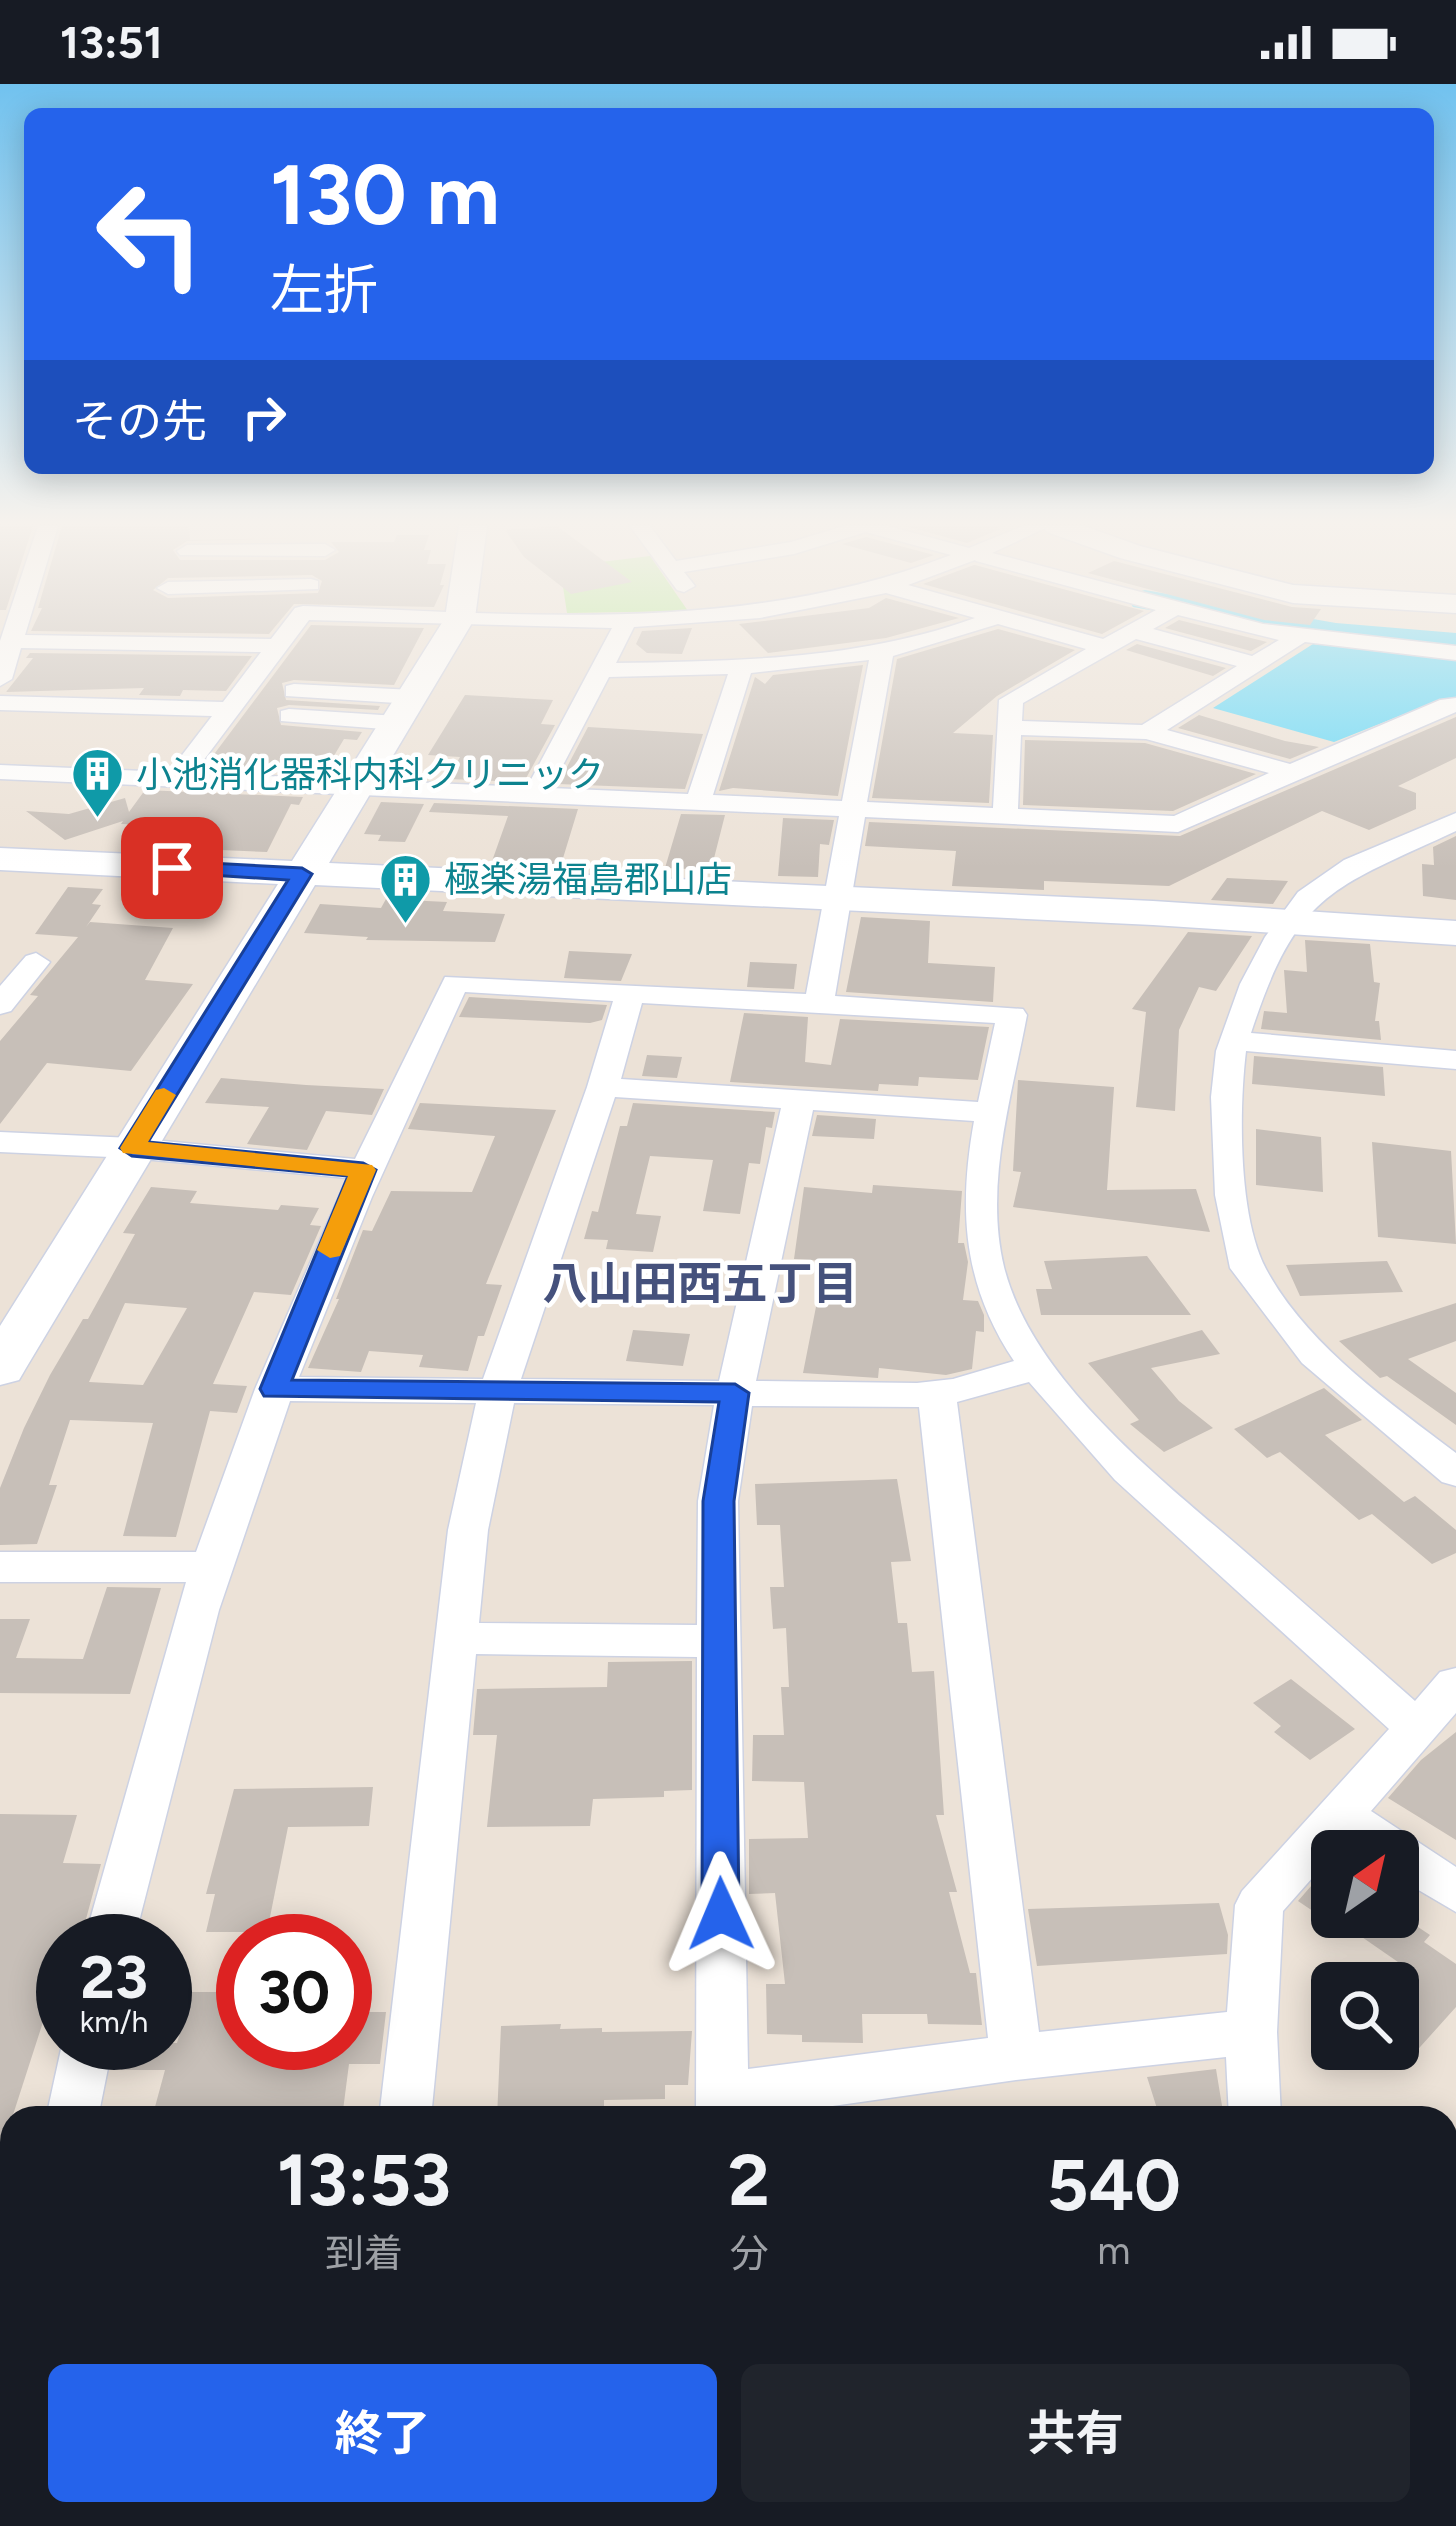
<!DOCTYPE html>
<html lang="ja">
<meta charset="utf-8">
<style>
:root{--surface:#171b24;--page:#20242c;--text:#f1f3f6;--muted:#9ea1a6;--accent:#2563eb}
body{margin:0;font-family:Figtree,"Noto Sans JP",sans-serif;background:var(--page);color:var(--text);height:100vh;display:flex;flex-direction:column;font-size:45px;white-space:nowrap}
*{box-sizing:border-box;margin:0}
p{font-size:39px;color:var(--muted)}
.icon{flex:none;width:66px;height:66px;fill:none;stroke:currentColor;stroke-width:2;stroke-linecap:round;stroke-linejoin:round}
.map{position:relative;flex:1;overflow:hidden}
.sheet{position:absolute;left:0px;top:2022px;width:1458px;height:420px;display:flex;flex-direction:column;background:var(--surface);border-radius:36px 36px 0 0;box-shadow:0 6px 30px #0003}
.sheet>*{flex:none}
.banner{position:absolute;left:24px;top:24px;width:1410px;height:366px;border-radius:18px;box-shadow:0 6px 30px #0003;background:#2563eb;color:#fff;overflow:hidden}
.needle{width:78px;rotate:34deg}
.tools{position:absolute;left:1311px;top:1746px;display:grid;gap:24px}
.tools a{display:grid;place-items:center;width:108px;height:108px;border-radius:18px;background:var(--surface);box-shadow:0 6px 30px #0003;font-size:60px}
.speed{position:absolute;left:36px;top:1830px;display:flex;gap:24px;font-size:60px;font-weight:700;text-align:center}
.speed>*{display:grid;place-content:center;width:156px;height:156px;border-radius:50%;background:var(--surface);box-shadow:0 6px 30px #0003;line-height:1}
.speed small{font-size:30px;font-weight:400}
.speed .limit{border:18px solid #d22;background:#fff;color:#111}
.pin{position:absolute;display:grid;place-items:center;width:102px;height:102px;color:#fff;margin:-51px;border-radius:24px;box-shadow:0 6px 18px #0006}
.me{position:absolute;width:132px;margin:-66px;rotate:359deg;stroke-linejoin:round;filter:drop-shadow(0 0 9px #0008)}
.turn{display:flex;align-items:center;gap:42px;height:252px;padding:0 48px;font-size:54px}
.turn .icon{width:156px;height:156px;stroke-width:2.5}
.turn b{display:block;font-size:84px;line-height:102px}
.then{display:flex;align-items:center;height:114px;padding:0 48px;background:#0003;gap:24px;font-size:45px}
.eta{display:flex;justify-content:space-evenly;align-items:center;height:204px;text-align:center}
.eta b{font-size:72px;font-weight:700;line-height:84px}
.button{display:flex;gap:24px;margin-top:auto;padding:24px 48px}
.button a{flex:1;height:138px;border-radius:18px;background:var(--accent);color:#fff;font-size:48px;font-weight:700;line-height:138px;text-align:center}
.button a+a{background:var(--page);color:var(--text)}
.status{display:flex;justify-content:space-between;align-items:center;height:84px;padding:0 60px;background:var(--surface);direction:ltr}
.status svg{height:33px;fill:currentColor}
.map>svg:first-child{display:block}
.green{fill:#b1e98e}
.water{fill:#5fd8f9}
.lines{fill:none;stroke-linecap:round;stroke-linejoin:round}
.river{fill:#5fd8f9;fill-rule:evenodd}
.building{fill:#c7bfb8;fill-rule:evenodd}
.street-casing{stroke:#cdd2e3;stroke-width:3}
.secondary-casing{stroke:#cdd2e3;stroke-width:3}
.street{fill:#fff;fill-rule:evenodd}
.secondary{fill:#fff;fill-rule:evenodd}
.route{fill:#2563eb;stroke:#184099;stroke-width:3}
.slow{fill:#f59e0b}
.labels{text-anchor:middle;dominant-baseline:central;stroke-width:9;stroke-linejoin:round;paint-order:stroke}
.far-culture-label{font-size:36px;fill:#0d838f;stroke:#fff;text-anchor:start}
.neighbourhood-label{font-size:45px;font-weight:bold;fill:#45517c;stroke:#fff}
</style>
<div class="status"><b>13:51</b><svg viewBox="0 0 49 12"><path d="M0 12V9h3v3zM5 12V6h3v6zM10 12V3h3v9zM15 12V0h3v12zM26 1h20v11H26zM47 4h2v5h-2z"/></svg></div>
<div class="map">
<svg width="1456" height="2442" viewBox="0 0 1456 2442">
<rect width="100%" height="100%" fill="#ece2d7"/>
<!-- green -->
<path class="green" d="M 650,472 L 688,527 L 567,529 L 560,483 Z"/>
<!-- water -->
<path class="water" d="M 1313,560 L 1456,574 L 1456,617 L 1442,615 L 1334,658 L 1213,624 Z"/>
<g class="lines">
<!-- river -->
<path class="river" d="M 1145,506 L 1336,539 L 1456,549 L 1456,571 L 1336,559 L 1133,523 L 1128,516 L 1133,509 Z"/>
</g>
<!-- building -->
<path class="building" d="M 0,442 L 33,442 L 6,526 L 0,526 Z
M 62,442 L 189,442 L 190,456 L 307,454 L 187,457 L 173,466 L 180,476 L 325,476 L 339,468 L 331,458 L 394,458 L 397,451 L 429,451 L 424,466 L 431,466 L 427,480 L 446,480 L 440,501 L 444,501 L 434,523 L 294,520 L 269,550 L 31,547 L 42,524 L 38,524 ZM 312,491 L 322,497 L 318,509 L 168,514 L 153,506 L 168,494 Z
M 557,442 L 632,498 L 571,510 L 524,473 L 505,446 Z
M 905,442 L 999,442 L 1000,445 L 967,459 Z
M 866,453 L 934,471 L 911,479 L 842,460 Z
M 1114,477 L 1292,523 L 1321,525 L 1310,541 L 1264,536 L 1088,489 Z
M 974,481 L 975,481 L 1144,527 L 1102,550 L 923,500 Z
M 886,514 L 959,534 L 886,554 L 768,569 L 739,540 L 869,524 Z
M 1179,536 L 1267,558 L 1251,567 L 1165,544 Z
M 311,541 L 424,544 L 394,601 L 294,596 L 282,599 L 286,616 L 380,622 L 378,626 L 289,621 L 277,624 L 281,641 L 362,648 L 357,656 L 344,655 L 323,690 L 203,685 Z
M 692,544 L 682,570 L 647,569 L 636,560 L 642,547 Z
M 998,545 L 1075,566 L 997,612 L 953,649 L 993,651 L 989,719 L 872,714 L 897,575 Z
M 1137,560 L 1226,584 L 1213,592 L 1126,566 Z
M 30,569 L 252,572 L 226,607 L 183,606 L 180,612 L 139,611 L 144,604 L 6,608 L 33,574 L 26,574 Z
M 863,581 L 838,712 L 733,704 L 719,707 L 755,593 L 765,600 L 773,591 Z
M 465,611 L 553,616 L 541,640 L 555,641 L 524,698 L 448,695 L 460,673 L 428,671 Z
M 1199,631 L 1285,657 L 1319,663 L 1290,675 L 1178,644 Z
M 1456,633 L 1456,674 L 1398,702 L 1416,709 L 1416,725 L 1369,746 L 1322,727 L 1169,802 L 1044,797 L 1044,806 L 952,802 L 956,767 L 865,762 L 869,738 L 1180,752 Z
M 588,643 L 703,650 L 685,705 L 558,700 Z
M 1025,656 L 1145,659 L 1256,690 L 1173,727 L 1023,721 Z
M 145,706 L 303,713 L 299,721 L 291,720 L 267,768 L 197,765 L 210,743 L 121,740 L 123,737 L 65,756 L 26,727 L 69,730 L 125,714 L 129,728 Z
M 381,718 L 424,720 L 405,758 L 378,757 L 381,751 L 364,750 Z
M 434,719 L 578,725 L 560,784 L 491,780 L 508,732 L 429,728 Z
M 681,730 L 725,731 L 711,786 L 665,784 Z
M 783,734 L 834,736 L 829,761 L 820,760 L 818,793 L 778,792 Z
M 1456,752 L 1456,816 L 1423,812 L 1422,780 L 1434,781 L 1433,763 Z
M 1227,794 L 1288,797 L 1273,820 L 1211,816 Z
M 68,803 L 103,805 L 92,820 L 101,821 L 86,843 L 90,838 L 173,844 L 145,896 L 193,900 L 131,987 L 47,979 L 0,1040 L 0,957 L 38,912 L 30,911 L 78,853 L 35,850 Z
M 386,815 L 447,818 L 443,827 L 505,830 L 495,858 L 366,856 L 368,853 L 304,849 L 320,820 L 381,824 Z
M 861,833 L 930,837 L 928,879 L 995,883 L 993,918 L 846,908 Z
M 1188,848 L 1252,852 L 1216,907 L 1199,903 L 1179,946 L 1175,1027 L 1136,1023 L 1146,928 L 1132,925 Z
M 1305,856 L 1370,860 L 1374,898 L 1380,899 L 1375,937 L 1379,937 L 1381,956 L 1261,945 L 1264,927 L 1287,929 L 1284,886 L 1307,888 Z
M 569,867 L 610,869 L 632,870 L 621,897 L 564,894 Z
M 750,878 L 797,880 L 794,905 L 747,903 Z
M 469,913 L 607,921 L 602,936 L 590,939 L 459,933 Z
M 744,929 L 808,933 L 805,978 L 831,981 L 840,935 L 989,943 L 978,996 L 919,993 L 918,1002 L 879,1000 L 878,1007 L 730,998 Z
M 647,971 L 682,973 L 677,994 L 642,992 Z
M 1254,972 L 1383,983 L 1385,1012 L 1252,1000 Z
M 221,994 L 306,1001 L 384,1005 L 372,1031 L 326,1027 L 307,1066 L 247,1060 L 269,1023 L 205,1019 Z
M 1018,996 L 1114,1003 L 1107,1106 L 1196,1105 L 1210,1148 L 1013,1123 L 1021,1088 L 1013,1087 Z
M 420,1019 L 556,1026 L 486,1200 L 502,1201 L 484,1252 L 478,1252 L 468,1287 L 419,1283 L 423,1271 L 369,1267 L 361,1288 L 308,1284 L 339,1215 L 336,1215 L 363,1146 L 372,1147 L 391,1107 L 472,1108 L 495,1052 L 408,1045 Z
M 633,1019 L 775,1028 L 772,1044 L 766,1043 L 760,1080 L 749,1079 L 740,1130 L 703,1127 L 713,1076 L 650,1072 L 636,1130 L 661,1132 L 653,1168 L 606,1165 L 608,1156 L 584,1155 L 592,1127 L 598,1128 L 620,1042 L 627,1042 Z
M 817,1031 L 876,1035 L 874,1055 L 812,1052 Z
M 1256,1045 L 1321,1053 L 1323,1108 L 1256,1101 Z
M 1372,1058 L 1451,1067 L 1456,1160 L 1378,1153 Z
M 873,1101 L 962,1107 L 958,1159 L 964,1159 L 968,1178 L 963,1216 L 978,1217 L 984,1231 L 984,1248 L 976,1247 L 972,1285 L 946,1291 L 879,1284 L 878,1294 L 803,1289 L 825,1177 L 794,1175 L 804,1103 L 872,1109 Z
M 151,1103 L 197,1107 L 190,1119 L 278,1126 L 281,1121 L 319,1124 L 310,1141 L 321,1142 L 291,1211 L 254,1208 L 213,1300 L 247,1302 L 237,1329 L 210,1327 L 176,1453 L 123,1452 L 153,1339 L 70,1336 L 49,1401 L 57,1401 L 37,1460 L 0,1461 L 0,1404 L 24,1344 L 50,1291 L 83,1235 L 88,1235 L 135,1150 L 123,1149 ZM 125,1219 L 187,1224 L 143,1301 L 89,1298 Z
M 1147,1172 L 1191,1231 L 1041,1231 L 1036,1205 L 1052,1205 L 1044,1177 Z
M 1387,1177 L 1403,1208 L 1300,1212 L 1286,1181 Z
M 1456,1219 L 1456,1257 L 1408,1275 L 1456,1309 L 1456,1341 L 1387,1292 L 1380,1294 L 1339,1257 Z
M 633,1246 L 690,1250 L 683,1282 L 626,1277 Z
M 1202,1246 L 1220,1270 L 1151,1284 L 1179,1317 L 1213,1344 L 1164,1368 L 1130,1340 L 1139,1336 L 1088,1279 Z
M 1324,1304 L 1362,1336 L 1325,1351 L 1404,1418 L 1415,1412 L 1456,1446 L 1456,1469 L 1432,1480 L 1372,1430 L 1359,1436 L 1280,1368 L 1267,1374 L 1234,1345 Z
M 897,1395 L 911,1477 L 891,1478 L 898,1539 L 907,1539 L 912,1588 L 934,1587 L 944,1731 L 936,1731 L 957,1808 L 949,1808 L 970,1889 L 976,1889 L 982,1941 L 928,1940 L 927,1930 L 862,1930 L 863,1959 L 802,1958 L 802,1951 L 767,1950 L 766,1900 L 785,1900 L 775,1809 L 749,1810 L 749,1755 L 808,1754 L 804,1698 L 752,1697 L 753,1651 L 784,1651 L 781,1603 L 789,1603 L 786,1544 L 773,1545 L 770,1503 L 784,1503 L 780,1441 L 757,1441 L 755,1400 Z
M 107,1503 L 161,1504 L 130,1610 L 0,1609 L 0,1535 L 30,1535 L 16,1574 L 83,1575 Z
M 692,1577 L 692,1706 L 664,1707 L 664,1713 L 593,1715 L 590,1742 L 487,1743 L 497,1651 L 473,1651 L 477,1605 L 607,1603 L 608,1578 Z
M 1291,1595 L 1355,1645 L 1310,1676 L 1274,1648 L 1281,1642 L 1253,1619 Z
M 1456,1648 L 1456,1756 L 1388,1714 L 1421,1676 Z
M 373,1703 L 369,1742 L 288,1743 L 267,1848 L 206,1848 L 215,1810 L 206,1810 L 234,1705 Z
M 0,1730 L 77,1731 L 63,1779 L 101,1780 L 80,1857 L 63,1857 L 63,1876 L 12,2034 L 8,2062 L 0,2061 Z
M 1332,1778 L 1332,1840 L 1298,1817 Z
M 1219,1819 L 1228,1851 L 1227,1870 L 1037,1882 L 1028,1825 Z
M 1333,1833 L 1403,1833 L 1430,1851 L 1424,1858 L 1456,1880 L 1456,1923 L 1412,1972 L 1398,1962 L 1398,1878 Z
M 192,1908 L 243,1908 L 243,1959 L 348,1959 L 351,1928 L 386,1928 L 380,1980 L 349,1980 L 342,2034 L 152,2034 L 165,1986 L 121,1986 L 127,1959 L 177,1959 Z
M 561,1940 L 560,1945 L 602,1944 L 602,1948 L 692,1947 L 688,2001 L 665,2001 L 665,2015 L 604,2016 L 604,2028 L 497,2034 L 501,1942 Z
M 1216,1985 L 1224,2034 L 1160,2034 L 1147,1993 Z"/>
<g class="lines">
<defs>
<path id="street" d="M 38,442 L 58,442 L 25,551 L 271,555 L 295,524 L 303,522 C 521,530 743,552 951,471 L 866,448 L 794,470 L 684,488 L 695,502 L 684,508 L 677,506 L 630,442 L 650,442 L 676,477 L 791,458 L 844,442 L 888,442 L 969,464 L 1023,442 L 1050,442 L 992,469 L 1263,540 L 1456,562 L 1456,576 L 1305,558 L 1167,646 L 1290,680 L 1440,616 L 1456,614 L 1456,628 L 1178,748 L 865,733 L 835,912 L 1023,925 L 1027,931 C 1012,1012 984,1100 1004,1183 C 1033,1298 1164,1397 1250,1472 C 1305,1520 1360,1568 1415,1617 L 1440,1588 L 1456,1584 L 1456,1629 L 1371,1727 L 1456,1783 L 1456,1828 L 1398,1794 L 1398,1767 L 1358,1767 L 1344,1758 L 1283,1827 L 1277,1948 L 1281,2034 L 1229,2034 L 1226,1973 L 1016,1996 L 748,2034 L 696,2034 L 697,1573 L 476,1570 L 431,2034 L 379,2034 L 448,1446 L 476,1319 L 290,1317 L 219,1526 L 134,1857 L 84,1857 L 186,1498 L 0,1498 L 0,1468 L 196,1468 L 255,1305 L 347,1094 L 132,1074 L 0,1068 L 0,1048 L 132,1054 L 355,1075 L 445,893 L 806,910 L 839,732 L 0,695 L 0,681 L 169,688 L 212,632 L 0,626 L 0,612 L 223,618 L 261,568 L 21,564 L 12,595 L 0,602 L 0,557 ZM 975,476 L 976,477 L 1156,526 L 1103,555 L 908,501 ZM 886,509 L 975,534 C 859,576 738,577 616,579 L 634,543 L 760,534 ZM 1178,531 L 1279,556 L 1252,572 L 1153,545 ZM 309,536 L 612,544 L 527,703 L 194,689 ZM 998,540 L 1086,565 L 999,616 L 993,724 L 867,718 L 893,572 ZM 1136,555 L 1237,582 L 1142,641 L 1022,637 L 1023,619 ZM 869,576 L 842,717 L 713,711 L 751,589 ZM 728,590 L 688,710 L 551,704 L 609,593 ZM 1021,651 L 1146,655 L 1269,689 L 1174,732 L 1018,725 ZM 465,908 L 613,917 L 587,1003 L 483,1295 L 299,1293 L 372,1113 ZM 642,919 L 995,939 L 978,1018 L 621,995 ZM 615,1013 L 781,1024 L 719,1297 L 521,1295 ZM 813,1026 L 974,1037 C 958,1126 963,1201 1014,1277 L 953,1295 L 917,1299 L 756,1297 ZM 1029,1298 L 1115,1396 L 1389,1645 L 1242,1807 L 1235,1821 L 1227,1928 L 1039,1948 L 957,1318 ZM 514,1319 L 714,1321 L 698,1417 L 697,1541 L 479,1539 L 488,1446 ZM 752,1322 L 919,1323 L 988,1954 L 748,1985 L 738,1417 Z
M 187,461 L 325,460 L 335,466 L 325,472 L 180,471 L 177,467 Z
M 311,495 L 318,497 L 318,505 L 168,510 L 157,504 L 168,498 Z
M 294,600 L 413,606 L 425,613 L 413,620 L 286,612 L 286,602 Z
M 289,625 L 397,632 L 409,639 L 397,646 L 281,637 L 281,627 Z
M 1456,729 L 1456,747 C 1331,805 1297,808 1251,949 L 1456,967 L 1456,985 L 1246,967 C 1239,1026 1238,1132 1266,1185 C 1307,1261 1389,1318 1456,1369 L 1456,1402 L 1442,1398 L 1302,1279 L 1230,1184 L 1215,1111 L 1211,1013 L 1216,967 L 1240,900 L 1265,853 L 1298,808 L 1344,776 Z
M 36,869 L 50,878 L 11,927 L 0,930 L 0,902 L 26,872 Z
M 63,1956 L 113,1959 L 98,2034 L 46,2034 Z
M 12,2305 L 12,2416 L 0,2421 L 0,2310 Z
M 333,2430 L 395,2430 L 393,2442 L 331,2442 Z
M 799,2430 L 872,2430 L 867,2442 L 794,2442 Z"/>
<path id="secondary" d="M 459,442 L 487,442 L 475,534 L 329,779 L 1153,817 L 1456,837 L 1456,861 L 1153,841 L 315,801 L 26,1284 L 19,1296 L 0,1301 L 0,1242 L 278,800 L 0,786 L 0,764 L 292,777 L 445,534 Z
M 1043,442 L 1084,442 L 1140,462 L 1293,501 L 1456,511 L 1456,529 L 1293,519 L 1120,474 L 1047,448 Z"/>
</defs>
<!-- street casing -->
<use href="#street" class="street-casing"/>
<!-- secondary casing -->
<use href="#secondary" class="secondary-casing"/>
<!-- street -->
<use href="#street" class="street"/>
<!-- secondary -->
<use href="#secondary" class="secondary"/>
</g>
<!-- sky -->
<linearGradient id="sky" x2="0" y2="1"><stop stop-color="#71c2ef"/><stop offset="0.56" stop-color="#f6f2ed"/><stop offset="1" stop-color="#f6f2ed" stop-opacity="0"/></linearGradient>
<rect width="1456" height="784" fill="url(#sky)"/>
<!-- route -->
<path class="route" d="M 172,777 L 302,784 L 312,790 L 148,1058 L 363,1079 L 376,1086 L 292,1296 L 735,1300 L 749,1309 L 734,1417 L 739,1830 L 734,1841 L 721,1845 L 708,1841 L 702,1830 L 703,1417 L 719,1318 L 264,1312 L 260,1305 L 348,1092 L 132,1072 L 120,1064 L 288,796 L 165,788 L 162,784 Z"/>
<!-- slow -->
<path class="slow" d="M 164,1004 L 176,1011 L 148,1058 L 372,1081 L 376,1086 L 340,1172 L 330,1174 L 317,1166 L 348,1092 L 123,1069 L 120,1064 L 156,1006 Z"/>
<!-- icons -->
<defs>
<symbol id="building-pin" viewBox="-11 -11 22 30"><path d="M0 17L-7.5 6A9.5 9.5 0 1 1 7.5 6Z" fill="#0f9aa8" stroke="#fff"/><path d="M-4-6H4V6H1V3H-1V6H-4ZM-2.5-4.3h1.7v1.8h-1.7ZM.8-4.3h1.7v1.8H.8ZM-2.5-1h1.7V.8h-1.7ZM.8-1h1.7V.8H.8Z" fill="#fff"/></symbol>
</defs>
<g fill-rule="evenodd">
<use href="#building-pin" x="68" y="660" width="59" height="81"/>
<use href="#building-pin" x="376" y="766" width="59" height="81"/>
</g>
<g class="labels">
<!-- far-culture labels -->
<g class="far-culture-label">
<text x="136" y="690">小池消化器科内科クリニック</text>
<text x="444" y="795">極楽湯福島郡山店</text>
</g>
<!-- neighbourhood labels -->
<g class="neighbourhood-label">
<text x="700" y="1199">八山田西五丁目</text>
</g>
</g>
</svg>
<div class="tools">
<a><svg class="needle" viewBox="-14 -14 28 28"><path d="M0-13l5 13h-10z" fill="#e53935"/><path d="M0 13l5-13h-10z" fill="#9ea1a6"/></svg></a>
<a><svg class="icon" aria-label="search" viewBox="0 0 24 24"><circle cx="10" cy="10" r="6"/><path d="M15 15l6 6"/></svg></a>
</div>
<div class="speed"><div>23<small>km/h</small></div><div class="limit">30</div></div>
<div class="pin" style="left:172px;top:784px;background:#d93025"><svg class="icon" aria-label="arrive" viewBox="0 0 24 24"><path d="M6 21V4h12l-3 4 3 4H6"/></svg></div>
<svg class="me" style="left:721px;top:1830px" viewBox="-20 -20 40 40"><path d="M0-17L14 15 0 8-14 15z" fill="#2563eb" stroke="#fff" stroke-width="4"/></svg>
<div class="banner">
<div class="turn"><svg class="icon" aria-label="left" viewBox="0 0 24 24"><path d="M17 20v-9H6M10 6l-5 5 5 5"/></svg><div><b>130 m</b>左折</div></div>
<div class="then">その先<svg class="icon" aria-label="right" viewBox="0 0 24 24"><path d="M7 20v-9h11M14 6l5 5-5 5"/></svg></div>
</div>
<section class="sheet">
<div class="eta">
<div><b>13:53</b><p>到着</p></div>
<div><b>2</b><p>分</p></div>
<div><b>540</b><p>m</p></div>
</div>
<div class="button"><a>終了</a><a>共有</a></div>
</section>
</div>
